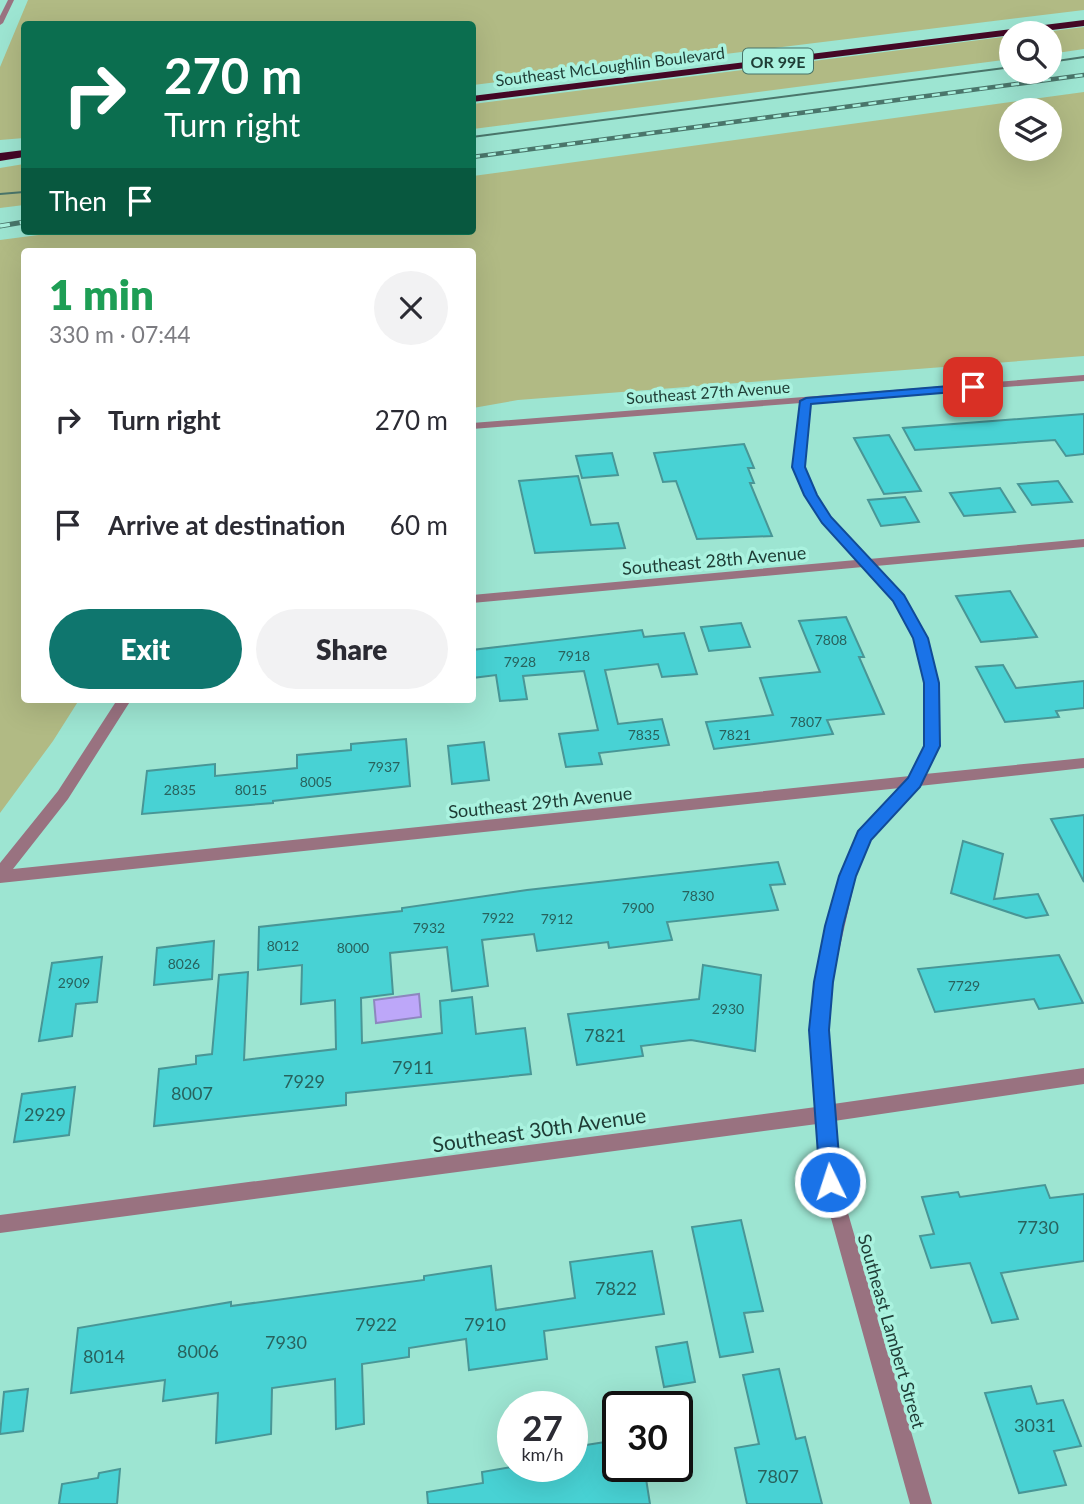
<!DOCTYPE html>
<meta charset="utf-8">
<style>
:root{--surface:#fff;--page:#f2f2f3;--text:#2b2b33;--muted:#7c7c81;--accent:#0f766e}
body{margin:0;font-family:Lato,sans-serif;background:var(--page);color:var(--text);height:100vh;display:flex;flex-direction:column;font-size:26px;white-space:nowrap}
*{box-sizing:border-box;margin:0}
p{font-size:23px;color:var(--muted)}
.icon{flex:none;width:38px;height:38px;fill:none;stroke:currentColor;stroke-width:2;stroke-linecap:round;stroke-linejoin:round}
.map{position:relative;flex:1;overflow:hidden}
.drawer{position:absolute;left:21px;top:248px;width:455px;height:455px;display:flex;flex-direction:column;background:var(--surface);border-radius:7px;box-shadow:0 7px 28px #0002}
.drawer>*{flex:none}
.banner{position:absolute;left:21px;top:21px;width:455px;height:214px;border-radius:7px;box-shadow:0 7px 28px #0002;background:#0b6e4f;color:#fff;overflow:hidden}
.fabs{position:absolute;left:999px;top:21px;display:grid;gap:14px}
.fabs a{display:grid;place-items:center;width:63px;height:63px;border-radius:50%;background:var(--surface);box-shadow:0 7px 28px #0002;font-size:35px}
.speed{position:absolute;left:497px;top:1391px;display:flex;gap:14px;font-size:35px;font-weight:700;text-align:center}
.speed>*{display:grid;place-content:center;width:91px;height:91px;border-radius:50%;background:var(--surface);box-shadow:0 7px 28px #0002;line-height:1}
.speed small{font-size:18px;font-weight:400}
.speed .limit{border:4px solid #111;border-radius:10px;background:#fff;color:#111}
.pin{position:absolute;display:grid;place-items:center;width:60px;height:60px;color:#fff;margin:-30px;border-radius:14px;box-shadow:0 4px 10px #0006}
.me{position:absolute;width:77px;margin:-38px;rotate:356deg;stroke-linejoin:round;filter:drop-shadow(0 0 5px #0008)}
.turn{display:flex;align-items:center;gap:24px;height:147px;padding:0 28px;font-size:32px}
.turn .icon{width:91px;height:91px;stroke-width:2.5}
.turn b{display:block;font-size:49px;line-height:60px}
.then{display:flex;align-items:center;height:66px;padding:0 28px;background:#0003;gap:14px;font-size:26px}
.round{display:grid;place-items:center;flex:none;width:74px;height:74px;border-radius:37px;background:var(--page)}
.overview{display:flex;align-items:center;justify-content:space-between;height:119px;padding:0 28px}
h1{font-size:42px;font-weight:800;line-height:52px;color:#1e9e55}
.primary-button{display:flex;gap:14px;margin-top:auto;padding:14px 28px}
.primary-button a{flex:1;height:80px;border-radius:42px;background:var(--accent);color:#fff;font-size:28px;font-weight:800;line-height:80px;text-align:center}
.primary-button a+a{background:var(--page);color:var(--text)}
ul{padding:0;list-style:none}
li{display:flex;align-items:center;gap:21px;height:105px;padding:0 28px}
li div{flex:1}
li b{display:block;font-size:26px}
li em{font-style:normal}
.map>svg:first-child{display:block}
.green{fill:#b1ba84;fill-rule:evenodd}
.water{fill:#bda7f9;stroke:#8d87be;stroke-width:2}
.building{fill:#48d2d4;stroke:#489696;stroke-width:2}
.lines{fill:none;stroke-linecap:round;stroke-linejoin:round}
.street{fill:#997280;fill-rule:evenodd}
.highway{fill:#440826;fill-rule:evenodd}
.tram{stroke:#4a766b;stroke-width:2}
.rail-far1-casing{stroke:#4a766b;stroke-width:4.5}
.rail-casing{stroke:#4a766b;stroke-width:5}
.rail-far1{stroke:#aaf2df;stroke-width:2.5;stroke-dasharray:8;stroke-linecap:butt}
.rail{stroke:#aaf2df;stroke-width:3.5;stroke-dasharray:10;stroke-linecap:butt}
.route{fill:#1a73e8;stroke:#114b97;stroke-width:2}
.labels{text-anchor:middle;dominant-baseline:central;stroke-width:7;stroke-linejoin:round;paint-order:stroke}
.number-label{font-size:14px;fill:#28625d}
.shield{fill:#aaf2df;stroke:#487368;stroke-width:2}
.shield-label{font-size:16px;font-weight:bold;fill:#1e3c35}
.far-street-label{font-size:16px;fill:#1e3c35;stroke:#aaf2df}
.street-label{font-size:18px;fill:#1e3c35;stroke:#aaf2df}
.near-number-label{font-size:18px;fill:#28625d}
.near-street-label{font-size:21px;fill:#1e3c35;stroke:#aaf2df}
</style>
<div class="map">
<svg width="1084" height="1504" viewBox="0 0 1084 1504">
<rect width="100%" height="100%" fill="#9de5d2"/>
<!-- green -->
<path class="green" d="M 28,0 L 1084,0 L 1084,10 L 473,85 L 472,24 L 24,24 L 24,138 L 0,140 L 0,67 Z
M 1084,27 L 1084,49 L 1050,54 L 1050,33 L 1037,33 Z
M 1011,36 L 1011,59 L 473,129 L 473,104 Z
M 1084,92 L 1084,356 L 518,400 L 473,408 L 472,252 L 24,252 L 24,700 L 79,700 L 53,741 L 0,813 L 0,240 L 69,231 L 472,231 L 473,176 ZM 1012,110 L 1050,110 L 1050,149 L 1012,149 Z
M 24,164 L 24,205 L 0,208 L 0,168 Z"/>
<!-- water -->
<path class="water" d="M 419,994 L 421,1017 L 376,1023 L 374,1000 Z"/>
<!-- building -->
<path class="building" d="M 1084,414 L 1084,454 L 1066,456 L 1055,440 L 915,450 L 903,428 Z
M 889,435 L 921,491 L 884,494 L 854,438 Z
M 744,444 L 754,468 L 748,468 L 754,483 L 750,483 L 772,536 L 697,539 L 676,481 L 663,482 L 654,453 Z
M 612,453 L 618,475 L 582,478 L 576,456 Z
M 578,476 L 591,525 L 618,523 L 625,548 L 535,553 L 519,481 Z
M 1058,481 L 1072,502 L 1032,505 L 1018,484 Z
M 1000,488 L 1015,512 L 964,516 L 950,493 Z
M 905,497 L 919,522 L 881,526 L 868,500 Z
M 1010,591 L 1037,637 L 981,642 L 956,596 Z
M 846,617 L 864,657 L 859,657 L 884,714 L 827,720 L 833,734 L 714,749 L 706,722 L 773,715 L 760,678 L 820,672 L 799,621 Z
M 741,623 L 750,647 L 709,651 L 701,627 Z
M 642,630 L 644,637 L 684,633 L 697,674 L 662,677 L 658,664 L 605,670 L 618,724 L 662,719 L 669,745 L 599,753 L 602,764 L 566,767 L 559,734 L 598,730 L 584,671 L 523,676 L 527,699 L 500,701 L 496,675 L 472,678 L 472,650 Z
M 1003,665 L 1016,688 L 1084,681 L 1084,708 L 1056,711 L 1059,717 L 1005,722 L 976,667 Z
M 406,739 L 410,786 L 273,801 L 273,803 L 142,814 L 147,771 L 215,764 L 215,776 L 297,768 L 297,755 L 351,750 L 351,744 Z
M 484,742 L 489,780 L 452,784 L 448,746 Z
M 1084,815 L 1084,882 L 1051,819 Z
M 963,841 L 1003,854 L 994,899 L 1038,894 L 1048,915 L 1026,918 L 951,893 Z
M 778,862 L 785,884 L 770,885 L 778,910 L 667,922 L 672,940 L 609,948 L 608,942 L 537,951 L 534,934 L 482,940 L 488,986 L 452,991 L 447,947 L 390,953 L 393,994 L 361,998 L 362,1043 L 442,1033 L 440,1001 L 472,997 L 476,1034 L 525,1028 L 531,1074 L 346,1093 L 346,1105 L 154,1126 L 159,1069 L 196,1064 L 196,1056 L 212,1054 L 219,975 L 248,972 L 244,1060 L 336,1049 L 335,1000 L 301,1004 L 302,965 L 258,970 L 259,927 L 402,911 L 402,908 L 527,890 Z
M 214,941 L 212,979 L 154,985 L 157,948 Z
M 1059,955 L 1083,1003 L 1039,1009 L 1034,999 L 935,1012 L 918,969 Z
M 102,957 L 97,1002 L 76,1004 L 72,1036 L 39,1041 L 52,963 Z
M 703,965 L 761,975 L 755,1051 L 691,1040 L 641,1046 L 643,1056 L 577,1065 L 568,1014 L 699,999 Z
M 75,1087 L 69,1135 L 14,1142 L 22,1094 Z
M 1045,1185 L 1050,1198 L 1084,1194 L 1084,1261 L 1001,1273 L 1018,1319 L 992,1323 L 970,1263 L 931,1268 L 920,1236 L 934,1234 L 922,1197 L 958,1192 L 960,1197 Z
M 741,1220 L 763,1311 L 744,1313 L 753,1352 L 720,1357 L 692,1227 Z
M 652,1251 L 664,1314 L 544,1331 L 547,1359 L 469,1370 L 466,1339 L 409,1348 L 409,1357 L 362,1364 L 364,1424 L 336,1429 L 335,1379 L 272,1388 L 271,1434 L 216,1443 L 218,1393 L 163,1401 L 165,1380 L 71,1393 L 78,1328 L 231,1302 L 231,1306 L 424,1280 L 424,1276 L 491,1266 L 496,1310 L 575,1298 L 570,1262 Z
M 687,1342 L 695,1382 L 664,1387 L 656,1347 Z
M 779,1369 L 796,1439 L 805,1437 L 822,1504 L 747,1504 L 735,1448 L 759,1444 L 743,1375 Z
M 1031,1386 L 1037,1404 L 1063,1400 L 1081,1446 L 1054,1451 L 1066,1485 L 1019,1493 L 985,1393 Z
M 28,1389 L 23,1431 L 0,1434 L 4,1392 Z
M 618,1440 L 618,1466 L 644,1466 L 650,1504 L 428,1504 L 427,1492 L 483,1483 L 482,1472 L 518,1466 L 576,1466 L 573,1447 Z
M 120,1469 L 117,1504 L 59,1504 L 62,1484 L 98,1478 L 99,1473 Z"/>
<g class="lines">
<!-- street -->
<path class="street" d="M 8,0 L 14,0 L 3,23 L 0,25 L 0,16 Z
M 1084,375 L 1084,381 L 811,402 L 804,467 L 816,495 L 830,517 L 869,559 L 1084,539 L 1084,547 L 876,566 L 903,595 L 926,637 L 938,683 L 939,746 L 925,774 L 1084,758 L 1084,768 L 919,786 L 870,839 L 856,876 L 832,982 L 827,1030 L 833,1104 L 1084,1068 L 1084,1084 L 834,1121 L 839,1182 L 932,1504 L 910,1504 L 821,1182 L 817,1124 L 0,1233 L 0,1215 L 816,1107 L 811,1030 L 816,982 L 840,876 L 859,832 L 900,788 L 0,883 L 0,863 L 58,791 L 117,700 L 131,700 L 68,799 L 13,869 L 910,776 L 925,746 L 924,683 L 914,637 L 894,600 L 863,567 L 472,603 L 472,595 L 856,560 L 822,523 L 804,495 L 792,467 L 801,403 L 472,429 L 472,423 Z"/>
<!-- highway -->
<path class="highway" d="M 1084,20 L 1084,26 L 472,102 L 472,96 Z
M 24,150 L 24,157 L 0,161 L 0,153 Z"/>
<!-- tram -->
<path class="tram" d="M 1050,62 L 1084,57
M 472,137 L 1012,67
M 0,194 L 24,192"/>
<defs>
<path id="rail-far1" d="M 472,157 L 1084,75"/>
<path id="rail" d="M 0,226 L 24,222"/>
</defs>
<!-- rail-far1 casing -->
<use href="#rail-far1" class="rail-far1-casing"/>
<!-- rail casing -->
<use href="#rail" class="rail-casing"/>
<!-- rail-far1 -->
<use href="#rail-far1" class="rail-far1"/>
<!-- rail -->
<use href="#rail" class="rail"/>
</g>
<!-- route -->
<path class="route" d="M 973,384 L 977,385 L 977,390 L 811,404 L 805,467 L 817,495 L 831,517 L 904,595 L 928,638 L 939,683 L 940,746 L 920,787 L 871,840 L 856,876 L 843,926 L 833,982 L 829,1030 L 841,1182 L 838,1190 L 830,1193 L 823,1190 L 820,1182 L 809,1030 L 814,982 L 825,926 L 839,876 L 858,831 L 908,778 L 924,746 L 924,683 L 913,638 L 893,601 L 822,523 L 804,495 L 792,467 L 800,401 L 806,398 Z"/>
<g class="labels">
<!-- number labels -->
<g class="number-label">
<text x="831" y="639">7808</text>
<text x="574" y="655">7918</text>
<text x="520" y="661">7928</text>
<text x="806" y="721">7807</text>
<text x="644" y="734">7835</text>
<text x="735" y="734">7821</text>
<text x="384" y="766">7937</text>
<text x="316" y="781">8005</text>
<text x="180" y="789">2835</text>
<text x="251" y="789">8015</text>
<text x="698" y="895">7830</text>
<text x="638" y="907">7900</text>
<text x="498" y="917">7922</text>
<text x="557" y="918">7912</text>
<text x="429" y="927">7932</text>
<text x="283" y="945">8012</text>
<text x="353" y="947">8000</text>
<text x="184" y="963">8026</text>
<text x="74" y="982">2909</text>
<text x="964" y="985">7729</text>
<text x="728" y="1008">2930</text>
</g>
<!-- shield labels -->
<rect class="shield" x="743" y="48.5" width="70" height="25" rx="5"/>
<g class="shield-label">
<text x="778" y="61">OR 99E</text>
</g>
<!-- far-street labels -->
<g class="far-street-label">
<text transform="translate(610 66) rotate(-7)">Southeast McLoughlin Boulevard</text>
<text transform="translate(708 392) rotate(-4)">Southeast 27th Avenue</text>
</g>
<!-- street labels -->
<g class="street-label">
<text transform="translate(714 560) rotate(-5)">Southeast 28th Avenue</text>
<text transform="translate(540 802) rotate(-6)">Southeast 29th Avenue</text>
<text transform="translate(892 1331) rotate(74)">Southeast Lambert Street</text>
</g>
<!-- near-number labels -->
<g class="near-number-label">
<text x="605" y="1035">7821</text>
<text x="413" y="1067">7911</text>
<text x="304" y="1081">7929</text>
<text x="192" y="1093">8007</text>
<text x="45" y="1114">2929</text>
<text x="1038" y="1227">7730</text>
<text x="616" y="1288">7822</text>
<text x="376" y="1324">7922</text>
<text x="485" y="1324">7910</text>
<text x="286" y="1342">7930</text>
<text x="198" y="1351">8006</text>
<text x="104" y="1356">8014</text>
<text x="1035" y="1425">3031</text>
<text x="778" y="1476">7807</text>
</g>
<!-- near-street labels -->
<g class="near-street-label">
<text transform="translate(539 1129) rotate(-8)">Southeast 30th Avenue</text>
</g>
</g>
</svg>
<div class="fabs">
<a><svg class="icon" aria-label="search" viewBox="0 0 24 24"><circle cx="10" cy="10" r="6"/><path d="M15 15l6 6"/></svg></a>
<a><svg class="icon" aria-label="layers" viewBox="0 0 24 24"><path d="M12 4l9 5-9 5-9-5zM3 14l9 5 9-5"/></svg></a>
</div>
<div class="speed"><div>27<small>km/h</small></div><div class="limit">30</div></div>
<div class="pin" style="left:973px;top:387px;background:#d93025"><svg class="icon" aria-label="arrive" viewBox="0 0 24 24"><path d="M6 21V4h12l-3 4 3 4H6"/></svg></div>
<svg class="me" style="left:830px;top:1182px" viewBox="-20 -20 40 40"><circle r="17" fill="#1a73e8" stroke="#fff" stroke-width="3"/><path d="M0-11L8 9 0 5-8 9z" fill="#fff"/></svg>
<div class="banner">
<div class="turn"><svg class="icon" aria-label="right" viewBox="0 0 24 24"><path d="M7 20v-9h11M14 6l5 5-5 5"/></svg><div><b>270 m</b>Turn right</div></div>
<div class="then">Then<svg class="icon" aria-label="arrive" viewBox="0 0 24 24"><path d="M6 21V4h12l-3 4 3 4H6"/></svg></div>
</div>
<section class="drawer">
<div class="overview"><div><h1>1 min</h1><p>330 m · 07:44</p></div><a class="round"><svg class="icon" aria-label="close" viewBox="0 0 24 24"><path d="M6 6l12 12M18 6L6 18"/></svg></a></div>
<ul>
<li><svg class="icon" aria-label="right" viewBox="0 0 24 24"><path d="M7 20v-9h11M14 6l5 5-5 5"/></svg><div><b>Turn right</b></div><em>270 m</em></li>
<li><svg class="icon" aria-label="arrive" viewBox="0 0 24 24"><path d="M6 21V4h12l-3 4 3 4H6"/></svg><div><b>Arrive at destination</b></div><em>60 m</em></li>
</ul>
<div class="primary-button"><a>Exit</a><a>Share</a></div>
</section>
</div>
